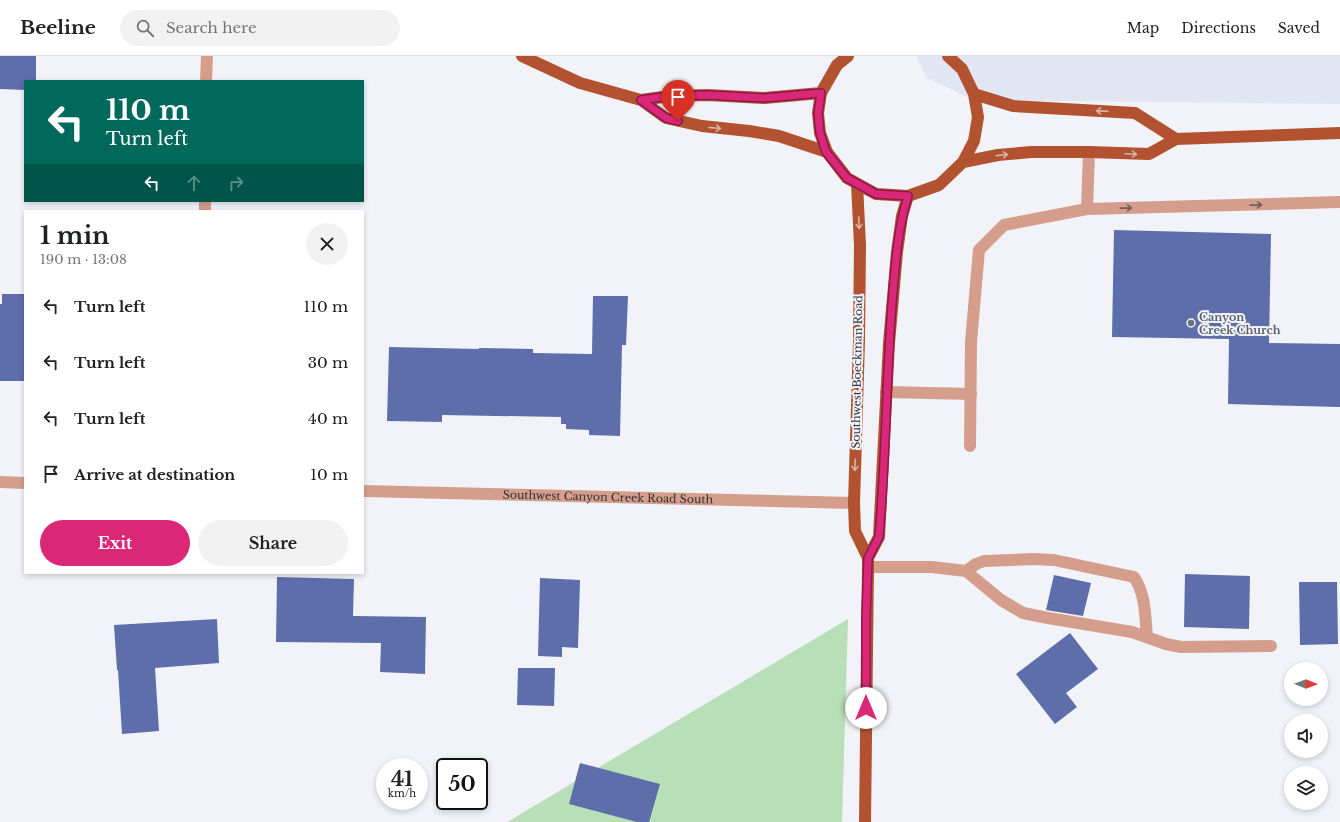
<!DOCTYPE html>
<meta charset="utf-8">
<style>
:root{--surface:#fff;--page:#f2f2f2;--text:#202124;--muted:#757577;--line:#e0e0e0;--accent:#db2777}
body{margin:0;font-family:"Libre Baskerville",serif;background:var(--page);color:var(--text);height:100vh;display:flex;flex-direction:column;font-size:15px;white-space:nowrap}
*{box-sizing:border-box;margin:0}
p{font-size:13px;color:var(--muted)}
.icon{flex:none;width:22px;height:22px;fill:none;stroke:currentColor;stroke-width:2;stroke-linecap:round;stroke-linejoin:round}
.map{position:relative;flex:1;overflow:hidden}
.side{position:absolute;left:24px;top:154px;width:340px;height:364px;display:flex;flex-direction:column;background:var(--surface);border-radius:0px;box-shadow:0 2px 6px #0003}
.side>*{flex:none}
.top-card{position:absolute;left:24px;top:24px;width:340px;height:122px;border-radius:0px;box-shadow:0 2px 6px #0003;background:#00695c;color:#fff;overflow:hidden}
.needle{width:26px;rotate:91deg}
.buttons{position:absolute;left:1284px;top:606px;display:grid;gap:8px}
.buttons a{display:grid;place-items:center;width:44px;height:44px;border-radius:50%;background:var(--surface);box-shadow:0 2px 6px #0003;font-size:20px}
.speed{position:absolute;left:376px;top:702px;display:flex;gap:8px;font-size:20px;font-weight:700;text-align:center}
.speed>*{display:grid;place-content:center;width:52px;height:52px;border-radius:50%;background:var(--surface);box-shadow:0 2px 6px #0003;line-height:1}
.speed small{font-size:10px;font-weight:400}
.speed .limit{border:2px solid #111;border-radius:6px;background:#fff;color:#111}
.pin{position:absolute;display:grid;place-items:center;width:34px;height:34px;color:#fff;margin:-41px -17px;border-radius:50% 50% 50% 0;rotate:-45deg;box-shadow:0 0 4px #0007}
.pin .icon{rotate:45deg}
.me{position:absolute;width:44px;margin:-22px;rotate:0deg;stroke-linejoin:round;filter:drop-shadow(0 0 3px #0008)}
.turn{display:flex;align-items:center;gap:14px;height:84px;padding:0 16px;font-size:18px}
.turn .icon{width:52px;height:52px;stroke-width:2.5}
.turn b{display:block;font-size:28px;line-height:34px}
.lanes{display:flex;align-items:center;height:38px;padding:0 16px;background:#0003;justify-content:center;gap:20px;direction:ltr}
.lanes .off{opacity:.35}
.round{display:grid;place-items:center;flex:none;width:42px;height:42px;border-radius:21px;background:var(--page)}
.summary{display:flex;align-items:center;justify-content:space-between;height:68px;padding:0 16px}
h1{font-size:24px;font-weight:700;line-height:30px}
.cta{display:flex;gap:8px;margin-top:auto;padding:8px 16px}
.cta a{flex:1;height:46px;border-radius:24px;background:var(--accent);color:#fff;font-size:16px;font-weight:700;line-height:46px;text-align:center}
.cta a+a{background:var(--page);color:var(--text)}
ul{padding:0;list-style:none}
li{display:flex;align-items:center;gap:12px;height:56px;padding:0 16px}
li div{flex:1}
li b{display:block;font-size:15px}
li em{font-style:normal}
header{display:flex;align-items:center;gap:24px;box-sizing:border-box;height:56px;padding:0 20px;background:var(--surface);border-bottom:1px solid var(--line)}
header strong{font-size:19px}
nav{display:flex;gap:22px;margin-inline-start:auto;font-size:14px}
.search{width:280px;height:36px;background:var(--page);display:flex;align-items:center;gap:10px;box-sizing:border-box;padding:0 14px;border-radius:22px;color:var(--muted);font-size:15px}
.map>svg:first-child{display:block}
.built{fill:#e2e6f2}
.green{fill:#b8dfb7}
.building{fill:#5d6eab}
.lines{fill:none;stroke-linecap:round;stroke-linejoin:round}
.minor{stroke:#d59e8c;stroke-width:12}
.major{stroke:#b25230;stroke-width:12}
.oneway{stroke:#d8b3a8}
.oneway2{stroke:#735d57}
.route-casing{stroke:#8e194d;stroke-width:10}
.route{stroke:#db2777;stroke-width:7}
.worship-dot{fill:#6b7280;stroke:#f1f3f8;stroke-width:1.5}
.labels{text-anchor:middle;dominant-baseline:central;stroke-width:4;stroke-linejoin:round;paint-order:stroke}
.worship-label{font-size:11px;font-weight:bold;fill:#5b616d;stroke:#f1f3f8;text-anchor:start}
.street-label{font-size:11px;fill:#313133;stroke:#f1f3f8}
</style>
<header>
<strong>Beeline</strong>
<div class="search"><svg class="icon" aria-label="search" viewBox="0 0 24 24"><circle cx="10" cy="10" r="6"/><path d="M15 15l6 6"/></svg>Search here</div>
<nav><a>Map</a><a>Directions</a><a>Saved</a></nav>
</header>
<div class="map">
<svg width="1340" height="766" viewBox="0 0 1340 766">
<rect width="100%" height="100%" fill="#f1f3f8"/>
<!-- built -->
<path class="built" d="M 916,0 L 1340,0 L 1340,48 L 974,44 L 927,22 Z"/>
<!-- green -->
<path class="green" d="M 848,563 L 842,766 L 507,766 Z"/>
<!-- building -->
<path class="building" d="M 0,0 L 36,0 L 36,25 L 25,25 L 25,34 L 0,33 Z
M 1114,174 L 1271,178 L 1269,287 L 1340,288 L 1340,351 L 1228,348 L 1229,283 L 1112,281 Z
M 2,238 L 25,238 L 25,325 L 0,325 L 0,248 L 2,248 Z
M 593,240 L 628,240 L 626,289 L 622,289 L 620,380 L 589,379 L 589,374 L 566,373 L 566,368 L 561,368 L 561,361 L 442,359 L 442,366 L 387,365 L 389,291 L 479,293 L 479,292 L 533,293 L 533,297 L 592,298 Z
M 1185,518 L 1250,520 L 1249,573 L 1184,571 Z
M 1054,519 L 1091,527 L 1083,560 L 1046,554 Z
M 277,521 L 354,523 L 353,560 L 426,561 L 425,618 L 380,616 L 381,587 L 276,586 Z
M 540,522 L 580,524 L 578,592 L 562,591 L 562,601 L 538,600 Z
M 1299,526 L 1337,526 L 1338,588 L 1300,589 Z
M 217,563 L 219,607 L 155,612 L 159,675 L 122,678 L 118,614 L 117,614 L 114,569 Z
M 1070,577 L 1098,613 L 1066,637 L 1077,651 L 1055,668 L 1016,618 Z
M 518,612 L 555,612 L 554,650 L 517,649 Z
M 580,707 L 660,728 L 649,766 L 637,766 L 569,748 Z"/>
<g class="lines">
<!-- minor -->
<g class="minor">
<path d="M 206,25 L 207,0"/>
<path d="M 1087,153 L 1340,146"/>
<path d="M 205,155 L 205,145"/>
<path d="M 886,336 L 971,338"/>
<path d="M 970,390 L 971,286 L 979,194 L 1004,169 L 1087,153 L 1089,96"/>
<path d="M 0,426 L 25,427"/>
<path id="s1" d="M 363,435 L 854,447"/>
<path d="M 868,511 L 932,511 L 966,515 L 1001,544 L 1023,557 L 1048,562 L 1132,576 L 1166,588 L 1181,591 L 1271,590"/>
<path d="M 966,515 L 976,508 L 984,505 L 1034,503 L 1054,504 L 1134,521 C 1146,539 1145,560 1147,581"/>
</g>
<!-- major -->
<path class="major" d="M 522,0 L 580,27 L 641,44 L 666,62 L 702,70 L 749,75 L 779,80 L 827,96
M 848,0 L 837,9 L 821,37 L 818,57 L 820,77 L 827,96 L 847,122 L 876,138 L 908,140 L 939,129 L 963,106 L 974,85 L 978,61 L 974,38 L 962,13 L 948,0
M 974,38 L 1013,50 L 1135,57 L 1176,83
M 641,44 L 670,40 L 707,39 L 764,42 L 821,37
M 963,106 L 998,99 L 1031,96 L 1089,96 L 1149,98 L 1176,83 L 1340,77
M 857,128 L 860,189 L 859,285 L 854,447 L 855,475 L 868,502
M 865,766 L 868,511 L 868,502 L 879,481 L 889,287 L 897,196 L 902,160 L 908,140"/>
</g>
<!-- one-way arrows -->
<defs><path id="oneway-shaft" d="M-6 0H5M1.5-3L5.5 0L1.5 3" fill="none" stroke-width="1.6" stroke-linecap="round" stroke-linejoin="round"/></defs>
<g class="oneway">
<use href="#oneway-shaft" transform="translate(1102 55) rotate(-178)"/>
<use href="#oneway-shaft" transform="translate(715 72) rotate(6)"/>
<use href="#oneway-shaft" transform="translate(1131 98) rotate(3)"/>
<use href="#oneway-shaft" transform="translate(1002 99) rotate(-7)"/>
<use href="#oneway-shaft" transform="translate(859 167) rotate(88)"/>
<use href="#oneway-shaft" transform="translate(855 409) rotate(92)"/>
</g>
<g class="oneway2">
<use href="#oneway-shaft" transform="translate(1256 149) rotate(-1)"/>
<use href="#oneway-shaft" transform="translate(1126 152) rotate(-1)"/>
</g>
<g class="lines">
<defs>
<path id="route" d="M 678,65 L 666,62 L 641,44 L 670,40 L 707,39 L 764,42 L 821,37 L 818,57 L 820,77 L 826,96 L 847,122 L 876,138 L 908,140 C 897,175 895,212 892,248 C 886,326 886,404 879,481 L 868,502 L 866,562 L 866,652"/>
</defs>
<!-- route casing -->
<use href="#route" class="route-casing"/>
<!-- route -->
<use href="#route" class="route"/>
</g>
<!-- markers -->
<circle class="worship-dot" cx="1191" cy="267" r="4"/>
<g class="labels">
<!-- worship labels -->
<g class="worship-label">
<text x="1199" y="261">Canyon<tspan x="1199" dy="13">Creek Church</tspan></text>
</g>
<!-- street labels -->
<g class="street-label">
<text transform="translate(857 316) rotate(-89)">Southwest Boeckman Road</text>
<text stroke="none"><textPath href="#s1" startOffset="245">Southwest Canyon Creek Road South</textPath></text>
</g>
</g>
</svg>
<div class="buttons">
<a><svg class="needle" viewBox="-14 -14 28 28"><path d="M0-13l5 13h-10z" fill="#e53935"/><path d="M0 13l5-13h-10z" fill="#757577"/></svg></a>
<a><svg class="icon" aria-label="sound" viewBox="0 0 24 24"><path d="M4 9h4l5-4v14l-5-4H4zM17 9q2 3 0 6"/></svg></a>
<a><svg class="icon" aria-label="layers" viewBox="0 0 24 24"><path d="M12 4l9 5-9 5-9-5zM3 14l9 5 9-5"/></svg></a>
</div>
<div class="speed"><div>41<small>km/h</small></div><div class="limit">50</div></div>
<div class="pin" style="left:678px;top:65px;background:#d93025"><svg class="icon" aria-label="arrive" viewBox="0 0 24 24"><path d="M6 21V4h12l-3 4 3 4H6"/></svg></div>
<svg class="me" style="left:866px;top:652px" viewBox="-20 -20 40 40"><circle r="19" fill="#fff"/><path d="M0-13L10 11 0 6-10 11z" fill="#db2777"/></svg>
<div class="top-card">
<div class="turn"><svg class="icon" aria-label="left" viewBox="0 0 24 24"><path d="M17 20v-9H6M10 6l-5 5 5 5"/></svg><div><b>110 m</b>Turn left</div></div>
<div class="lanes"><svg class="icon" aria-label="left" viewBox="0 0 24 24"><path d="M17 20v-9H6M10 6l-5 5 5 5"/></svg><svg class="icon off" aria-label="ahead" viewBox="0 0 24 24"><path d="M12 20V5M6 11l6-6 6 6"/></svg><svg class="icon off" aria-label="right" viewBox="0 0 24 24"><path d="M7 20v-9h11M14 6l5 5-5 5"/></svg></div>
</div>
<section class="side">
<div class="summary"><div><h1>1 min</h1><p>190 m · 13:08</p></div><a class="round"><svg class="icon" aria-label="close" viewBox="0 0 24 24"><path d="M6 6l12 12M18 6L6 18"/></svg></a></div>
<ul>
<li><svg class="icon" aria-label="left" viewBox="0 0 24 24"><path d="M17 20v-9H6M10 6l-5 5 5 5"/></svg><div><b>Turn left</b></div><em>110 m</em></li>
<li><svg class="icon" aria-label="left" viewBox="0 0 24 24"><path d="M17 20v-9H6M10 6l-5 5 5 5"/></svg><div><b>Turn left</b></div><em>30 m</em></li>
<li><svg class="icon" aria-label="left" viewBox="0 0 24 24"><path d="M17 20v-9H6M10 6l-5 5 5 5"/></svg><div><b>Turn left</b></div><em>40 m</em></li>
<li><svg class="icon" aria-label="arrive" viewBox="0 0 24 24"><path d="M6 21V4h12l-3 4 3 4H6"/></svg><div><b>Arrive at destination</b></div><em>10 m</em></li>
</ul>
<div class="cta"><a>Exit</a><a>Share</a></div>
</section>
</div>
